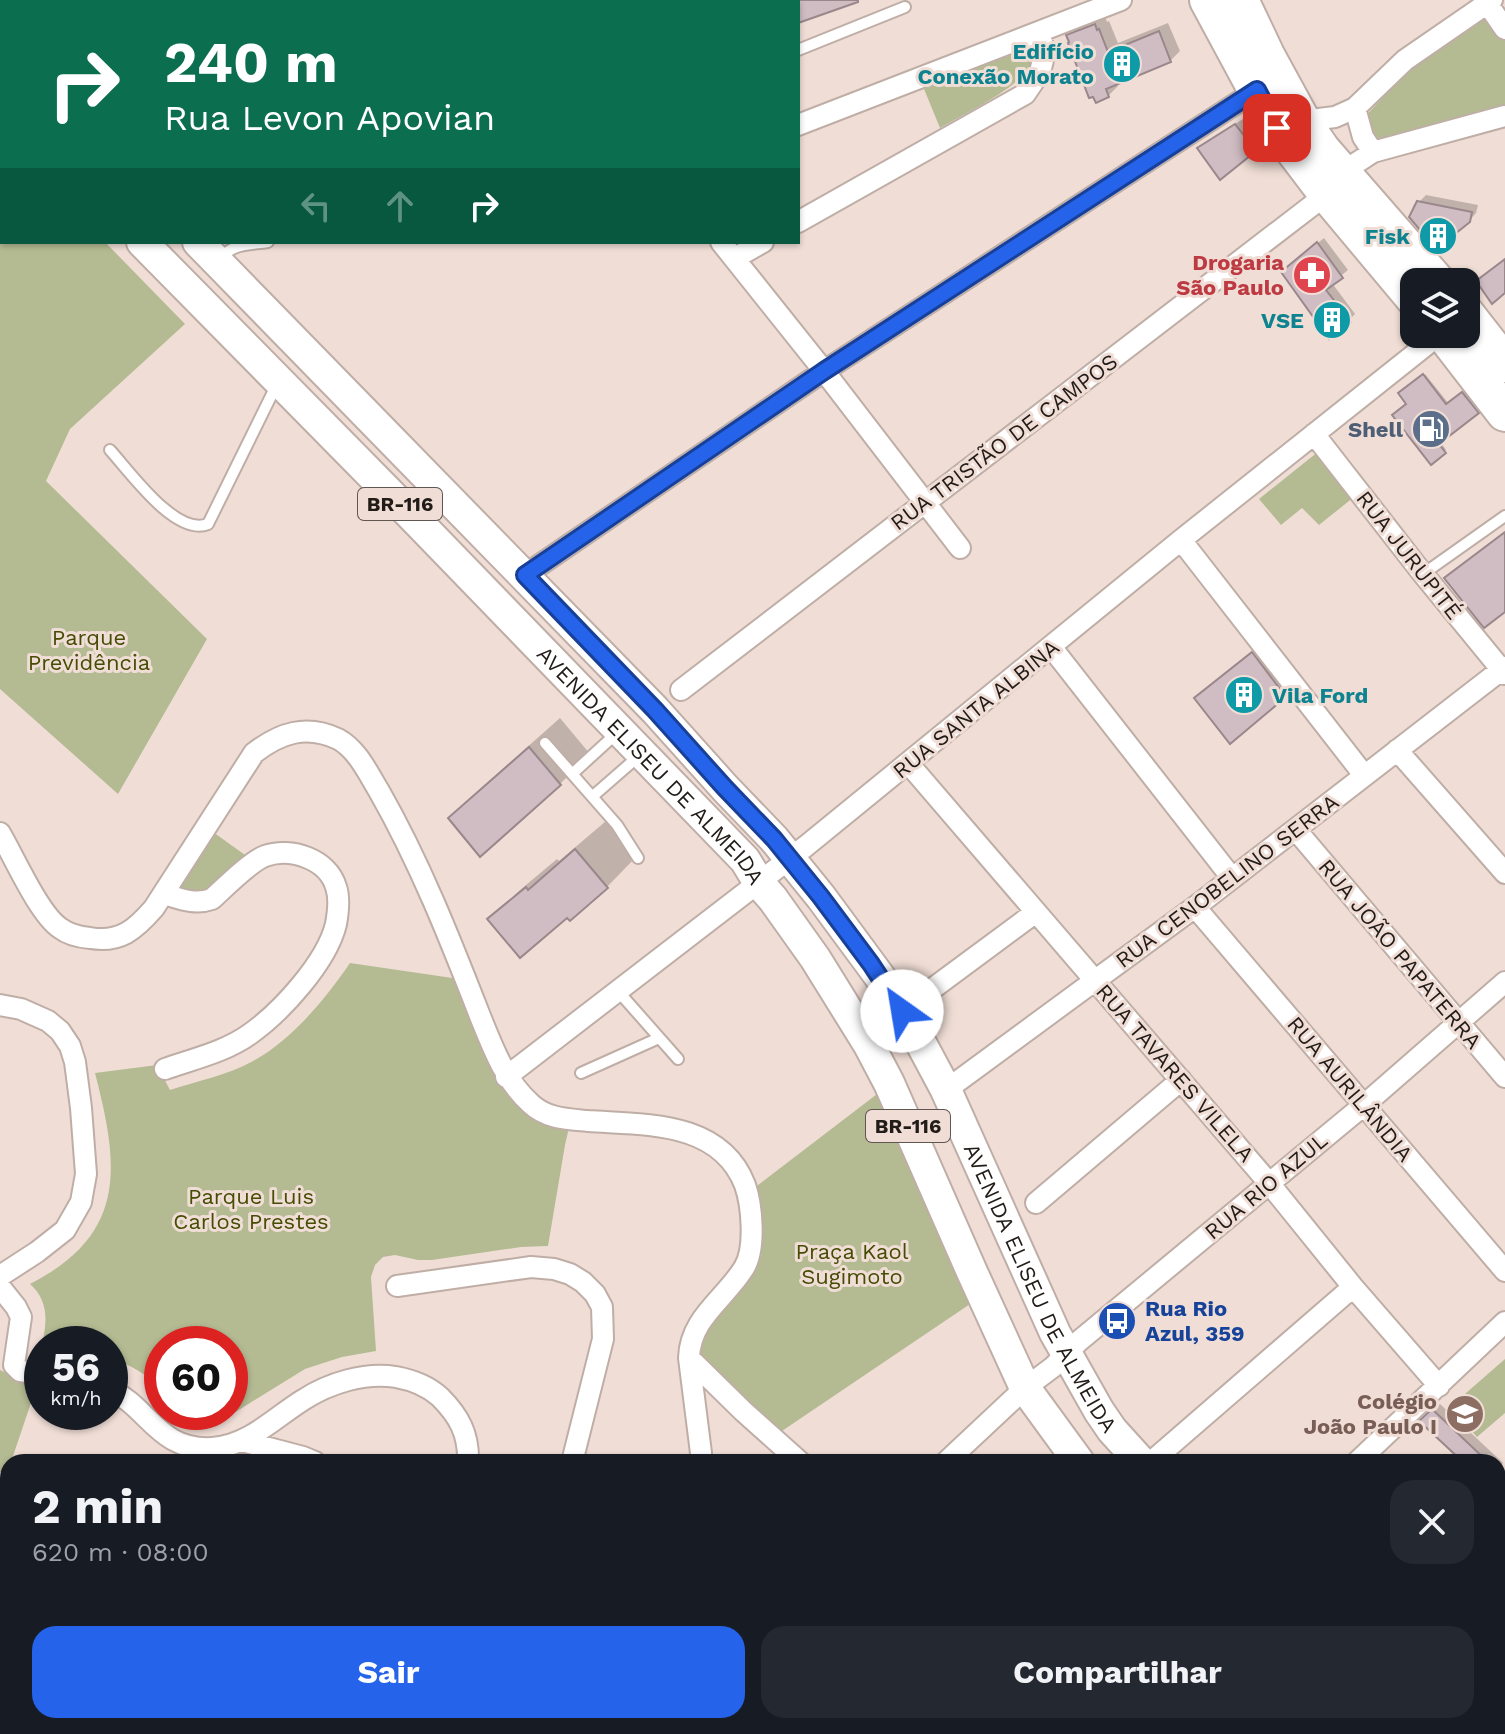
<!DOCTYPE html>
<html lang="pt">
<meta charset="utf-8">
<style>
:root{--surface:#171b24;--page:#242831;--text:#f1f3f6;--muted:#9ea1a6;--accent:#2563eb}
body{margin:0;font-family:"Work Sans",sans-serif;background:var(--page);color:var(--text);height:100vh;display:flex;flex-direction:column;font-size:30px;white-space:nowrap}
*{box-sizing:border-box;margin:0}
p{font-size:26px;color:var(--muted)}
.icon{flex:none;width:44px;height:44px;fill:none;stroke:currentColor;stroke-width:2;stroke-linecap:round;stroke-linejoin:round}
.map{position:relative;flex:1;overflow:hidden}
.sheet{position:absolute;left:0px;top:1454px;width:1506px;height:280px;display:flex;flex-direction:column;background:var(--surface);border-radius:24px 24px 0 0;box-shadow:0 2px 6px #0004}
.sheet>*{flex:none}
.banner{position:absolute;left:0px;top:0px;width:800px;height:244px;box-shadow:0 2px 6px #0004;background:#0b6e4f;color:#fff;overflow:hidden}
.tools{position:absolute;left:1400px;top:268px;display:grid;gap:16px}
.tools a{display:grid;place-items:center;width:80px;height:80px;border-radius:16px;background:var(--surface);box-shadow:0 2px 6px #0004;font-size:40px}
.speed{position:absolute;left:24px;top:1326px;display:flex;gap:16px;font-size:40px;font-weight:700;text-align:center}
.speed>*{display:grid;place-content:center;width:104px;height:104px;border-radius:50%;background:var(--surface);box-shadow:0 2px 6px #0004;line-height:1}
.speed small{font-size:20px;font-weight:400}
.speed .limit{border:12px solid #d22;background:#fff;color:#111}
.pin{position:absolute;display:grid;place-items:center;width:68px;height:68px;color:#fff;margin:-34px;border-radius:16px;box-shadow:0 4px 12px #0006}
.me{position:absolute;width:88px;margin:-44px;rotate:328deg;stroke-linejoin:round;filter:drop-shadow(0 0 6px #0008)}
.turn{display:flex;align-items:center;gap:28px;height:168px;padding:0 32px;font-size:36px}
.turn .icon{width:104px;height:104px;stroke-width:2.5}
.turn b{display:block;font-size:56px;line-height:68px}
.lanes{display:flex;align-items:center;height:76px;padding:0 32px;background:#0003;justify-content:center;gap:40px;direction:ltr}
.lanes .off{opacity:.35}
.round{display:grid;place-items:center;flex:none;width:84px;height:84px;border-radius:24px;background:var(--page)}
.overview{display:flex;align-items:center;justify-content:space-between;height:136px;padding:0 32px}
h1{font-size:48px;font-weight:700;line-height:60px}
.button{display:flex;gap:16px;margin-top:auto;padding:16px 32px}
.button a{flex:1;height:92px;border-radius:24px;background:var(--accent);color:#fff;font-size:32px;font-weight:700;line-height:92px;text-align:center}
.button a+a{background:var(--page);color:var(--text)}
.map>svg:first-child{display:block}
.green{fill:#b4bb92}
.shadow{fill:#0003}
.building{fill:#d0bdc3;stroke:#99878c;stroke-width:2}
.lines{fill:none;stroke-linecap:round;stroke-linejoin:round}
.lane-casing{stroke:#bfaea6;stroke-width:14}
.street-casing{stroke:#bfaea6;stroke-width:24}
.secondary-casing{stroke:#bfaea6;stroke-width:32}
.primary-casing{stroke:#bfaea6;stroke-width:34}
.highway-casing{stroke:#bfaea6;stroke-width:40}
.lane{stroke:#fff;stroke-width:10}
.street{stroke:#fff;stroke-width:20}
.secondary{stroke:#fff;stroke-width:28}
.primary{stroke:#fff;stroke-width:30}
.highway{stroke:#fff;stroke-width:36}
.route-casing{stroke:#184099;stroke-width:20}
.route{stroke:#2563eb;stroke-width:14}
.labels{text-anchor:middle;dominant-baseline:central;stroke-width:6;stroke-linejoin:round;paint-order:stroke}
.shield{fill:#f0ded6;stroke:#605652;stroke-width:2}
.shield-label{font-size:20px;font-weight:bold;fill:#221c19}
.culture-label{font-size:22px;font-weight:bold;fill:#0d838f;stroke:#f0ded6;text-anchor:end}
.health-label{font-size:22px;font-weight:bold;fill:#be3a42;stroke:#f0ded6;text-anchor:end}
.service-label{font-size:22px;font-weight:bold;fill:#4e5e75;stroke:#f0ded6;text-anchor:end}
.street-label{font-size:22px;fill:#221c19;stroke:#f0ded6}
.park-label{font-size:22px;fill:#454c03;stroke:#f0ded6}
.transit-label{font-size:22px;font-weight:bold;fill:#164399;stroke:#f0ded6;text-anchor:start}
.education-label{font-size:22px;font-weight:bold;fill:#785e54;stroke:#f0ded6;text-anchor:end}
</style>
<div class="map">
<svg width="1505" height="1734" viewBox="0 0 1505 1734">
<rect width="100%" height="100%" fill="#f0ded6"/>
<!-- green -->
<path class="green" d="M 1491,11 L 1505,29 L 1505,105 L 1378,139 L 1363,134 L 1361,121 L 1421,56 Z
M 1033,46 L 1037,56 C 1027,85 967,112 940,128 L 924,89 Z
M 0,133 L 2,135 L 2,242 L 105,242 L 185,324 L 70,429 L 46,481 L 207,639 L 118,794 L 0,689 Z
M 1319,451 L 1354,497 L 1319,525 L 1302,508 L 1281,525 L 1259,499 Z
M 206,827 L 252,860 L 212,897 L 166,890 Z
M 350,963 L 466,980 L 511,1081 L 571,1119 L 565,1145 L 548,1246 L 521,1247 L 432,1260 L 418,1260 L 395,1255 L 383,1257 L 375,1265 L 371,1277 L 376,1351 L 342,1357 L 305,1369 L 221,1421 C 205,1424 193,1421 180,1412 L 230,1412 L 230,1344 L 162,1344 L 162,1390 C 147,1374 131,1365 110,1358 L 110,1344 L 42,1344 L 41,1348 C 47,1324 50,1302 30,1284 C 128,1234 119,1166 95,1073 L 157,1065 L 170,1090 C 197,1081 228,1075 253,1061 C 291,1041 326,998 350,963 Z
M 881,1091 L 976,1300 L 776,1435 L 693,1358 L 701,1333 L 753,1261 L 753,1189 Z
M 1505,1359 L 1505,1413 L 1477,1437 L 1450,1407 Z
M 0,1370 L 36,1388 L 11,1462 L 8,1462 L 8,1471 L 5,1479 L 0,1477 Z"/>
<!-- shadow -->
<path class="shadow" d="M 283,0 L 859,0 L 798,21 L 798,2 L 284,2 Z
M 1105,16 L 1107,22 L 1109,21 L 1118,43 L 1168,23 L 1180,51 L 1170,61 L 1116,82 L 1118,86 L 1108,96 L 1069,36 L 1078,26 Z
M 1243,119 L 1261,143 L 1254,150 L 1200,148 L 1207,141 Z
M 1426,195 L 1478,205 L 1476,213 L 1469,221 L 1419,202 Z
M 1324,238 L 1348,270 L 1332,283 L 1355,314 L 1349,320 L 1289,266 Z
M 1425,374 L 1449,404 L 1464,392 L 1479,410 L 1440,441 L 1446,450 L 1431,462 L 1409,404 L 1401,393 Z
M 1262,644 L 1295,686 L 1230,741 L 1206,689 Z
M 560,718 L 590,754 L 560,784 L 450,819 L 480,789 Z
M 606,821 L 636,857 L 607,887 L 490,919 L 520,890 L 557,859 L 559,861 Z
M 1440,1404 L 1503,1463 L 1498,1468 L 1498,1462 L 1466,1462 L 1422,1421 Z
M 1498,1560 L 1505,1567 L 1505,1604 L 1502,1601 L 1498,1605 Z
M 1393,1726 L 1462,1726 L 1466,1727 L 1463,1734 L 1396,1734 L 1397,1727 Z"/>
<!-- building -->
<path class="building" d="M 798,0 L 858,0 L 858,2 L 798,23 Z
M 1095,24 L 1097,30 L 1099,29 L 1108,52 L 1159,31 L 1171,62 L 1106,89 L 1109,97 L 1096,103 L 1093,97 L 1089,98 L 1068,43 L 1069,42 L 1066,35 Z
M 1235,124 L 1256,151 L 1220,180 L 1197,148 Z
M 1417,201 L 1472,212 L 1470,222 L 1436,249 L 1409,217 Z
M 1317,242 L 1343,278 L 1326,290 L 1351,322 L 1329,339 L 1281,272 Z
M 1505,259 L 1505,293 L 1492,304 L 1476,281 Z
M 1423,374 L 1446,404 L 1462,392 L 1479,413 L 1439,444 L 1446,453 L 1431,465 L 1392,415 L 1406,404 L 1398,393 Z
M 1505,532 L 1505,612 L 1484,628 L 1444,578 Z
M 1252,652 L 1286,697 L 1230,744 L 1194,698 Z
M 529,747 L 561,785 L 480,857 L 448,818 Z
M 575,849 L 608,888 L 570,921 L 567,918 L 520,958 L 487,919 L 526,887 L 528,890 Z
M 1432,1409 L 1488,1462 L 1463,1462 L 1419,1421 Z"/>
<g class="lines">
<defs>
<path id="lane" d="M 123,0 L 123,2
M 798,50 L 905,7
M 220,260 C 231,243 249,245 268,242
M 110,450 C 130,472 176,537 208,524 L 277,384
M 1423,574 L 1505,516
M 545,743 L 617,825 L 638,858
M 572,774 L 618,732
M 593,796 L 640,755
M 618,991 L 678,1059
M 581,1073 L 659,1038
M 1369,1734 L 1370,1726
M 1476,1734 L 1477,1726"/>
<path id="street" d="M 1487,3 L 1505,29
M 1355,108 L 1363,137 L 1373,152
M 1302,121 L 1335,117 L 1355,108 L 1405,60 L 1492,0
M 798,125 L 1121,0
M 1341,173 L 1373,152 L 1505,116
M 798,222 L 1025,94 L 1040,72 L 1045,52 L 1039,33
M 721,242 L 824,371 L 960,548
M 735,258 L 763,242
M 1314,434 L 1423,574 L 1505,674
M 1181,540 L 1364,775
M 525,575 L 824,371 L 1257,90
M 1052,648 L 1232,878
M 681,690 L 1327,194
M 1397,750 L 1505,873
M 908,763 L 1269,1183 L 1353,1287 L 1439,1386
M 1296,830 L 1505,1077
M 0,833 C 14,857 39,914 60,928 C 69,935 79,937 90,938 C 120,943 135,930 154,908 L 254,753 C 280,733 306,724 338,739 C 357,749 368,773 379,791 C 420,863 450,939 480,1016 C 493,1048 505,1081 531,1104 C 547,1119 568,1119 588,1121 C 644,1125 720,1120 745,1185 C 752,1205 756,1249 744,1268 C 725,1299 690,1318 689,1358 L 701,1453 L 700,1462
M 164,894 C 181,899 195,905 212,899 C 224,888 251,861 265,856 C 291,847 328,859 336,887 C 340,898 338,913 336,924 C 327,962 281,1012 250,1034 C 225,1052 193,1059 165,1069
M 1195,907 L 1505,1271
M 928,992 L 1036,912
M 0,1005 L 21,1009 L 48,1021 L 60,1031 L 70,1046 L 75,1062 L 81,1108 L 86,1174 L 81,1202 L 65,1230 L 37,1252 L 0,1276
M 506,1077 L 806,846 L 1181,540 L 1440,334
M 946,1090 L 1195,907 L 1505,667
M 1036,1203 L 1181,1080
M 397,1286 L 531,1267 L 554,1269 L 570,1274 L 583,1282 L 595,1294 L 602,1307 L 603,1339 L 572,1462
M 0,1287 L 16,1307 L 21,1317 L 14,1365 L 20,1371 L 42,1374
M 689,1358 L 743,1411 L 800,1462
M 110,1389 C 150,1409 159,1451 212,1448 C 248,1446 274,1418 303,1400 C 329,1383 365,1372 396,1377 C 412,1380 428,1386 440,1397 C 459,1416 469,1434 468,1462
M 242,1441 L 303,1457 L 315,1462
M 946,1462 L 1025,1388 L 1053,1367 L 1079,1341 L 1364,1105 L 1505,982
M 1151,1462 L 1353,1287
M 1357,1462 L 1505,1322
M 0,1482 L 8,1486
M 1035,1726 L 1047,1734
M 168,1734 L 169,1726
M 317,1734 L 318,1726
M 496,1734 L 500,1726
M 694,1734 L 700,1726
M 891,1734 L 897,1726
M 1078,1734 L 1086,1726"/>
<path id="secondary" d="M 48,2 L 50,0
M 97,2 L 99,0
M 0,72 L 2,70
M 0,1686 L 8,1701
M 21,1726 L 26,1734
M 1348,1734 L 1348,1726"/>
<g id="primary">
<path d="M 0,1 L 7,0"/>
<path d="M 0,43 L 2,45"/>
<path d="M 0,98 L 2,100"/>
<path id="s1" d="M 142,242 L 410,514 L 745,860 L 759,883 L 773,899 L 815,958 L 869,1045 L 889,1083 L 972,1272 L 1025,1388 L 1079,1462"/>
<path id="s2" d="M 198,242 L 655,710 L 725,788 L 774,839 L 821,897 L 880,977 L 915,1032 L 946,1090 L 1055,1333 L 1099,1411 L 1112,1430 L 1141,1462"/>
<path d="M 1498,1646 L 1505,1647"/>
<path d="M 1498,1692 L 1505,1693"/>
</g>
<path id="highway" d="M 1208,0 L 1277,128 L 1327,194 L 1414,298
M 1240,0 L 1266,55 L 1302,121 L 1322,150 L 1437,282
M 1466,314 L 1505,364
M 1444,334 L 1505,413"/>
</defs>
<!-- lane casing -->
<use href="#lane" class="lane-casing"/>
<!-- street casing -->
<use href="#street" class="street-casing"/>
<!-- secondary casing -->
<use href="#secondary" class="secondary-casing"/>
<!-- primary casing -->
<use href="#primary" class="primary-casing"/>
<!-- highway casing -->
<use href="#highway" class="highway-casing"/>
<!-- lane -->
<use href="#lane" class="lane"/>
<!-- street -->
<use href="#street" class="street"/>
<!-- secondary -->
<use href="#secondary" class="secondary"/>
<!-- primary -->
<use href="#primary" class="primary"/>
<!-- highway -->
<use href="#highway" class="highway"/>
</g>
<g class="lines">
<defs>
<path id="route" d="M 902,1011 L 871,964 L 821,897 L 774,839 L 725,788 L 655,710 L 525,575 L 824,371 L 1257,90 L 1277,128"/>
</defs>
<!-- route casing -->
<use href="#route" class="route-casing"/>
<!-- route -->
<use href="#route" class="route"/>
</g>
<!-- icons -->
<defs>
<symbol id="building-disc" viewBox="-11 -11 22 22"><circle r="9.5" fill="#0f9aa8" stroke="#f0ded6"/><path d="M-4-6H4V6H1V3H-1V6H-4ZM-2.5-4.3h1.7v1.8h-1.7ZM.8-4.3h1.7v1.8H.8ZM-2.5-1h1.7V.8h-1.7ZM.8-1h1.7V.8H.8Z" fill="#fff"/></symbol>
<symbol id="pharmacy-disc" viewBox="-11 -11 22 22"><circle r="9.5" fill="#e0444e" stroke="#f0ded6"/><path d="M-2-6h4v4h4v4h-4v4h-4v-4h-4v-4h4Z" fill="#fff"/></symbol>
<symbol id="fuel-disc" viewBox="-11 -11 22 22"><circle r="9.5" fill="#5c6f8a" stroke="#f0ded6"/><path d="M-5.5-6h7V0h2V4h1.3V-2.5L3-4.5l.8-.8L6-3V5H2.5V1h-1V6h-7ZM-4.2-4.7v3.2H.2V-4.7Z" fill="#fff"/></symbol>
<symbol id="bus-disc" viewBox="-11 -11 22 22"><circle r="9.5" fill="#1a4fb4" stroke="#f0ded6"/><path d="M-5-6H5V4H4V6H2V4H-2V6H-4V4H-5ZM-3.5-4V0h7V-4ZM-3.5 1.2v1.5H-2V1.2ZM2 1.2v1.5H3.5V1.2Z" fill="#fff"/></symbol>
<symbol id="school-disc" viewBox="-11 -11 22 22"><circle r="9.5" fill="#8d6e63" stroke="#f0ded6"/><path d="M0-5L7-2L0 1L-7-2ZM-4 1L0 2.5L4 1V4Q0 6-4 4Z" fill="#fff"/></symbol>
</defs>
<g fill-rule="evenodd">
<use href="#building-disc" x="1100" y="42" width="44" height="44"/>
<use href="#building-disc" x="1416" y="214" width="44" height="44"/>
<use href="#pharmacy-disc" x="1290" y="253" width="44" height="44"/>
<use href="#building-disc" x="1310" y="298" width="44" height="44"/>
<use href="#fuel-disc" x="1409" y="407" width="44" height="44"/>
<use href="#building-disc" x="1222" y="673" width="44" height="44"/>
<use href="#bus-disc" x="1095" y="1299" width="44" height="44"/>
<use href="#school-disc" x="1443" y="1392" width="44" height="44"/>
</g>
<g class="labels">
<!-- shield labels -->
<g class="shield">
<rect x="358" y="488" width="84" height="32" rx="6"/>
<rect x="866" y="1110" width="84" height="32" rx="6"/>
</g>
<g class="shield-label">
<text x="400" y="504">BR-116</text>
<text x="908" y="1126">BR-116</text>
</g>
<!-- culture labels -->
<g class="culture-label">
<text x="1094" y="51">Edifício<tspan x="1094" dy="25">Conexão Morato</tspan></text>
<text x="1410" y="236">Fisk</text>
<text x="1304" y="320">VSE</text>
<text x="1272" y="695" text-anchor="start">Vila Ford</text>
</g>
<!-- health labels -->
<g class="health-label">
<text x="1284" y="262">Drogaria<tspan x="1284" dy="25">São Paulo</tspan></text>
</g>
<!-- service labels -->
<g class="service-label">
<text x="1403" y="429">Shell</text>
</g>
<!-- street labels -->
<g class="street-label">
<text transform="translate(1004 442) rotate(-37)">RUA TRISTÃO DE CAMPOS</text>
<text transform="translate(1409 555) rotate(52)">RUA JURUPITÉ</text>
<text transform="translate(976 709) rotate(-39)">RUA SANTA ALBINA</text>
<text stroke="none"><textPath href="#s1" startOffset="730">AVENIDA ELISEU DE ALMEIDA</textPath></text>
<text transform="translate(1227 881) rotate(-37)">RUA CENOBELINO SERRA</text>
<text transform="translate(1400 954) rotate(50)">RUA JOÃO PAPATERRA</text>
<text transform="translate(1175 1073) rotate(49)">RUA TAVARES VILELA</text>
<text transform="translate(1350 1089) rotate(50)">RUA AURILÂNDIA</text>
<text transform="translate(1266 1186) rotate(-40)">RUA RIO AZUL</text>
<text stroke="none"><textPath href="#s2" startOffset="1354">AVENIDA ELISEU DE ALMEIDA</textPath></text>
</g>
<!-- park labels -->
<g class="park-label">
<text x="89" y="637">Parque<tspan x="89" dy="25">Previdência</tspan></text>
<text x="251" y="1196">Parque Luis<tspan x="251" dy="25">Carlos Prestes</tspan></text>
<text x="852" y="1251">Praça Kaol<tspan x="852" dy="25">Sugimoto</tspan></text>
</g>
<!-- transit labels -->
<g class="transit-label">
<text x="1145" y="1308">Rua Rio<tspan x="1145" dy="25">Azul, 359</tspan></text>
</g>
<!-- education labels -->
<g class="education-label">
<text x="1437" y="1401">Colégio<tspan x="1437" dy="25">João Paulo I</tspan></text>
</g>
</g>
</svg>
<div class="tools">
<a><svg class="icon" aria-label="layers" viewBox="0 0 24 24"><path d="M12 4l9 5-9 5-9-5zM3 14l9 5 9-5"/></svg></a>
</div>
<div class="speed"><div>56<small>km/h</small></div><div class="limit">60</div></div>
<div class="pin" style="left:1277px;top:128px;background:#d93025"><svg class="icon" aria-label="arrive" viewBox="0 0 24 24"><path d="M6 21V4h12l-3 4 3 4H6"/></svg></div>
<svg class="me" style="left:902px;top:1011px" viewBox="-20 -20 40 40"><circle r="19" fill="#fff"/><path d="M0-13L10 11 0 6-10 11z" fill="#2563eb"/></svg>
<div class="banner">
<div class="turn"><svg class="icon" aria-label="right" viewBox="0 0 24 24"><path d="M7 20v-9h11M14 6l5 5-5 5"/></svg><div><b>240 m</b>Rua Levon Apovian</div></div>
<div class="lanes"><svg class="icon off" aria-label="left" viewBox="0 0 24 24"><path d="M17 20v-9H6M10 6l-5 5 5 5"/></svg><svg class="icon off" aria-label="ahead" viewBox="0 0 24 24"><path d="M12 20V5M6 11l6-6 6 6"/></svg><svg class="icon" aria-label="right" viewBox="0 0 24 24"><path d="M7 20v-9h11M14 6l5 5-5 5"/></svg></div>
</div>
<section class="sheet">
<div class="overview"><div><h1>2 min</h1><p>620 m · 08:00</p></div><a class="round"><svg class="icon" aria-label="close" viewBox="0 0 24 24"><path d="M6 6l12 12M18 6L6 18"/></svg></a></div>
<div class="button"><a>Sair</a><a>Compartilhar</a></div>
</section>
</div>
